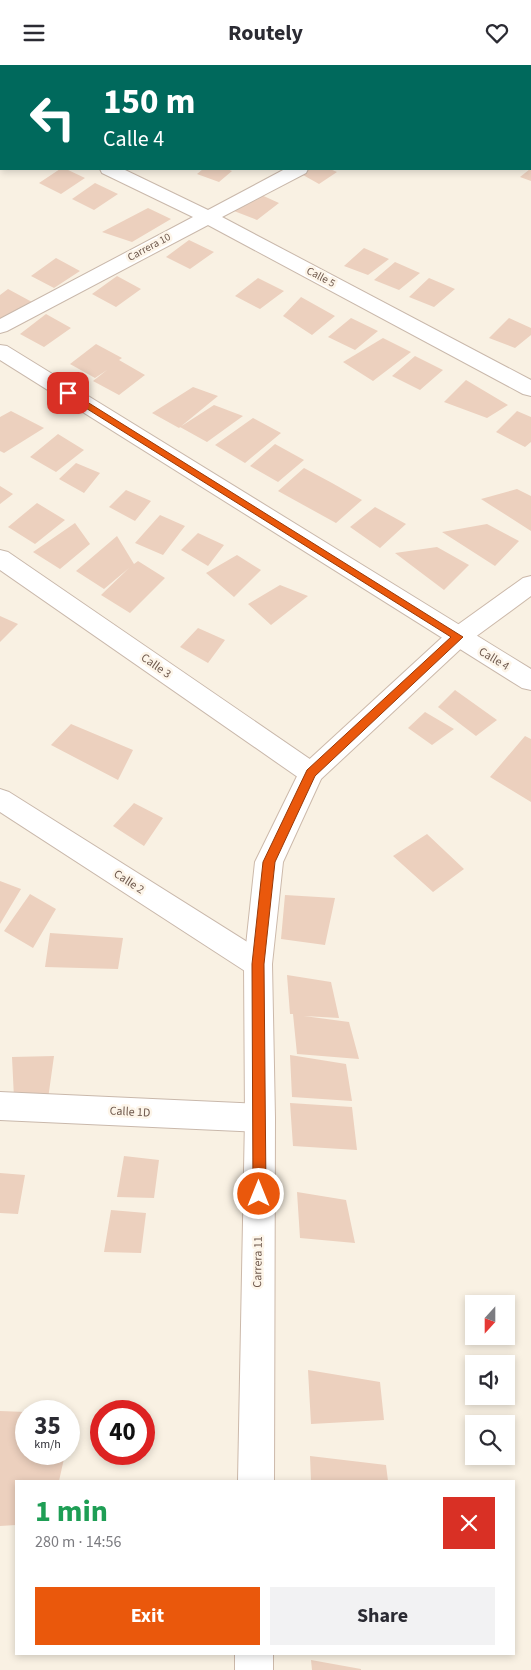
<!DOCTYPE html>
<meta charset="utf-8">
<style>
:root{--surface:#fff;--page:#f2f2f3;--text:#2b2b33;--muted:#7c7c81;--accent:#ea580c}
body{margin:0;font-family:"Source Sans 3",sans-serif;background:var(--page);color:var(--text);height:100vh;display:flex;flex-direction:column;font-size:19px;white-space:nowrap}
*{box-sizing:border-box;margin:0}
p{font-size:16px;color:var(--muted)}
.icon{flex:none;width:28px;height:28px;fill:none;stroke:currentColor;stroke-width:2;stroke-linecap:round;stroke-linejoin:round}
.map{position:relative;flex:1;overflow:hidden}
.sheet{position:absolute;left:15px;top:1415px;width:500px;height:175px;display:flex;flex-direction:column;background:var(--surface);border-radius:0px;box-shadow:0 2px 8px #0003}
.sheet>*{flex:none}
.banner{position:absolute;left:0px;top:0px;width:531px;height:105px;box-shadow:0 2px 8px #0003;background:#00695c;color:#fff;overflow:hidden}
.needle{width:32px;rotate:201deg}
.fabs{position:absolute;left:465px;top:1230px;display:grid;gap:10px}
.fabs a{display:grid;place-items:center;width:50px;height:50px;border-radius:0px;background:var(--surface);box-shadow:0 2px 8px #0003;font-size:25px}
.speed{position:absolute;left:15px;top:1335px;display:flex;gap:10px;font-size:25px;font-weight:700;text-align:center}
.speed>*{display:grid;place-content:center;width:65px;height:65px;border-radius:50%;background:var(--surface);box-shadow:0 2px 8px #0003;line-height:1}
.speed small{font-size:12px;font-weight:400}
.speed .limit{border:8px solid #d22;background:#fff;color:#111}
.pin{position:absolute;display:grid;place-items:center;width:42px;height:42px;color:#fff;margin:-21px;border-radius:10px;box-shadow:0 2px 8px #0006}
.me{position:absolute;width:55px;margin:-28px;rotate:0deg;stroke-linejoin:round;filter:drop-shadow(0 0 4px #0008)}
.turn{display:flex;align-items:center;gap:18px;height:105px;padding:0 20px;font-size:22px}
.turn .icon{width:65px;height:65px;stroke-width:2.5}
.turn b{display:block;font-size:35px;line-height:42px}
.round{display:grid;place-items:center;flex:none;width:52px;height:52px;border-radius:0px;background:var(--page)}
.overview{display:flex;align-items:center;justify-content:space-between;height:85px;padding:0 20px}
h1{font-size:30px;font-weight:700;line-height:38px;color:#1e9e55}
.primary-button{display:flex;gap:10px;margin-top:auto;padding:10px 20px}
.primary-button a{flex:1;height:58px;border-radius:0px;background:var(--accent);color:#fff;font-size:20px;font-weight:700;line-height:58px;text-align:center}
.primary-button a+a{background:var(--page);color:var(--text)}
header{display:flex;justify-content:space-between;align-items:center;height:65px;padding:0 20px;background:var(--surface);font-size:22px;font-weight:700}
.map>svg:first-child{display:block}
.building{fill:#ecd0be}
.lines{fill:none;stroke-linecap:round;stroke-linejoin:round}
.street-casing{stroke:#c9b8ab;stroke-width:2}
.secondary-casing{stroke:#ccb9aa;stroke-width:2}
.street{fill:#fff;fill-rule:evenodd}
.secondary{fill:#fff;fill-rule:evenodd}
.route{fill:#ea580c;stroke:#983908}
.labels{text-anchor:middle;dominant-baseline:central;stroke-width:5;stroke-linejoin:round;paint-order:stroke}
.far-street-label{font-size:11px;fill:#6e584c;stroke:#fdf5e9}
.street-label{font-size:12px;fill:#6e584c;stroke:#fdf5e9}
</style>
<header><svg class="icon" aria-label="menu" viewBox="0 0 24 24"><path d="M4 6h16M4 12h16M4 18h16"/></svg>Routely<svg class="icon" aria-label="heart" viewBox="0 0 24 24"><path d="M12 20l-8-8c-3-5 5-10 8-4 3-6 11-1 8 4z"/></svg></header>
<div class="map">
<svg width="531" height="1605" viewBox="0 0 531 1605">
<rect width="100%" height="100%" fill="#f9f1e3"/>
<!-- building -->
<path class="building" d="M 60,104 L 66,104 L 85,113 L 61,129 L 39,118 Z
M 203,104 L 227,104 L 232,106 L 219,117 L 197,109 Z
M 300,104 L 330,104 L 337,107 L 319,119 L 296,106 Z
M 530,104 L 531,104 L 531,116 L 520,112 Z
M 95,118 L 118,129 L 94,145 L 72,134 Z
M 257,128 L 279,138 L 257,155 L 234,146 Z
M 148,143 L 171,154 L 132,177 L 102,167 Z
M 189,175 L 214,187 L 190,204 L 166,192 Z
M 364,183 L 389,194 L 368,210 L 344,201 Z
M 56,193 L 80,206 L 54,223 L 31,211 Z
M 395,197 L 420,208 L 399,225 L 374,215 Z
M 117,211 L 141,224 L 116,242 L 92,229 Z
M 258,213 L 284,226 L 260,244 L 235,231 Z
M 429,213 L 455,224 L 434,242 L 409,232 Z
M 8,224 L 32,237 L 6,256 L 0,253 L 0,230 Z
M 301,232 L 335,251 L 312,270 L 283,251 Z
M 46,249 L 71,263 L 44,282 L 20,269 Z
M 351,253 L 378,266 L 355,285 L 328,272 Z
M 509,253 L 531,263 L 531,270 L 515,283 L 489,273 Z
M 383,273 L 411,287 L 373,316 L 343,297 Z
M 96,279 L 122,293 L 119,295 L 145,310 L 119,330 L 93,316 L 107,305 L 95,313 L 70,299 Z
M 415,291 L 443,305 L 420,325 L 392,311 Z
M 466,315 L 508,340 L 487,353 L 444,337 Z
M 193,322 L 218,331 L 179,363 L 152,348 Z
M 214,340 L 243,351 L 207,377 L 180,362 Z
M 11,346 L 44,363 L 4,388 L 0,386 L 0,352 Z
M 517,346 L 531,352 L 531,377 L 525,382 L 496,367 Z
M 253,353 L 281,368 L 245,398 L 215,380 Z
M 58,369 L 84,385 L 56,407 L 30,392 Z
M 275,379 L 304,395 L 278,417 L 250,401 Z
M 76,398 L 100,408 L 84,428 L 59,414 Z
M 304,403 L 332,418 L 362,435 L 336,458 L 278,426 Z
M 0,421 L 13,429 L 0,439 Z
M 517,424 L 531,431 L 531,466 L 481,434 Z
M 126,425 L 151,436 L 135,456 L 109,442 Z
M 37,438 L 65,455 L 35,479 L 8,462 Z
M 375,442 L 406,459 L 380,483 L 350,462 Z
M 160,450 L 185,461 L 163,490 L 135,478 Z
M 75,458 L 90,479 L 60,504 L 33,487 Z
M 487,459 L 519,476 L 495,501 L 442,467 Z
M 198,468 L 224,480 L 208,501 L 181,485 Z
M 117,471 L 134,499 L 138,496 L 165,513 L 130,548 L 101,530 L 129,503 L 104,524 L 76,506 Z
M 437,482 L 469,500 L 444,525 L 395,488 Z
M 237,490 L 261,505 L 234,532 L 206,508 Z
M 280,520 L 308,531 L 271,560 L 248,539 Z
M 0,551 L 18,559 L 0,577 Z
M 198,563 L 225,575 L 208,598 L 180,582 Z
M 455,625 L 497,655 L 476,671 L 438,642 Z
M 425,647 L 454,664 L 432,680 L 408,663 Z
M 71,659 L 133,685 L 118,715 L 51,680 Z
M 525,671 L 531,674 L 531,737 L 490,712 Z
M 134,738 L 163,753 L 144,781 L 113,761 Z
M 427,769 L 464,804 L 433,827 L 393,791 Z
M 0,816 L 21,824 L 0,859 Z
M 30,829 L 56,844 L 33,883 L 4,866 Z
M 285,830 L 335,833 L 325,880 L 281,874 Z
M 50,868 L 123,873 L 118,904 L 45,902 Z
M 287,910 L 331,917 L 339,953 L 304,951 L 349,957 L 359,994 L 297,989 L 293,949 L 290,949 Z
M 290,990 L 346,999 L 352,1036 L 292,1032 Z
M 54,991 L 48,1034 L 14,1033 L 12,992 Z
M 290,1038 L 352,1042 L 357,1085 L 293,1081 Z
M 124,1091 L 159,1095 L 154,1133 L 117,1132 Z
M 0,1108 L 25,1110 L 18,1149 L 0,1148 Z
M 297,1127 L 346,1135 L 355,1178 L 300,1173 Z
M 111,1145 L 146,1148 L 141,1188 L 104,1187 Z
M 308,1305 L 380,1317 L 384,1355 L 311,1359 Z
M 0,1346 L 26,1347 L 26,1389 L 65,1389 L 59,1416 L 16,1416 L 16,1460 L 0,1461 Z
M 310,1391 L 386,1400 L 388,1416 L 311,1416 Z
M 311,1595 L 361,1604 L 361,1605 L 312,1605 Z"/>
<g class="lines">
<defs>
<path id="street" d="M 394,0 L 414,0 L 415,1 L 395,1 Z
M 470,0 L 491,0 L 492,1 L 471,1 Z
M 530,14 L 531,14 L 531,25 L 530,25 Z
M 0,45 L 1,45 L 1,56 L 0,56 Z
M 530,45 L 531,45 L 531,55 L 530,55 Z
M 100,104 L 123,104 L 208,145 L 285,104 L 308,104 L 306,108 L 222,152 L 531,315 L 531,331 L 523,329 L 208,160 L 7,266 L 0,268 L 0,254 L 193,152 L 102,108 Z
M 0,280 L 7,281 L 531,604 L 531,625 L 522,623 L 0,295 Z
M 0,485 L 8,487 L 320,701 L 324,708 L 320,715 L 311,718 L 302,715 L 0,505 Z
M 0,724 L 9,727 L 268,890 L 272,899 L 268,908 L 258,911 L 248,908 L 0,747 Z
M 0,1027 L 260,1039 L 271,1043 L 275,1053 L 271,1063 L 260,1067 L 0,1055 Z"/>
<path id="secondary" d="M 531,511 L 531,531 L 467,578 L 321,714 L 283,797 L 272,899 L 275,1053 L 274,1416 L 238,1416 L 245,1053 L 244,899 L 255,797 L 302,701 L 449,566 L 523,513 Z
M 235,1589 L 273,1589 L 273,1605 L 235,1605 Z"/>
</defs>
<!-- street casing -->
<use href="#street" class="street-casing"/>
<!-- secondary casing -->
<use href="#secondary" class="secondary-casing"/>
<!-- street -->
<use href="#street" class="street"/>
<!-- secondary -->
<use href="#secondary" class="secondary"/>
</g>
<!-- route -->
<path class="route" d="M 68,325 L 463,572 L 315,711 L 275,797 L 264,899 L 266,1129 L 264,1133 L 259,1135 L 254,1133 L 253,1129 L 252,899 L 263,797 L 307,705 L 451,572 L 65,330 L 63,328 Z"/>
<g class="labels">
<!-- far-street labels -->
<g class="far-street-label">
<text transform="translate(149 182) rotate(-28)">Carrera 10</text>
<text transform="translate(321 212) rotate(28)">Calle 5</text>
</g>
<!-- street labels -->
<g class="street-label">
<text transform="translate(494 594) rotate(31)">Calle 4</text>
<text transform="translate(156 601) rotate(35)">Calle 3</text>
<text transform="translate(129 817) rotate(33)">Calle 2</text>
<text transform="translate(130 1047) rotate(3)">Calle 1D</text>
<text transform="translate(258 1197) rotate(-89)">Carrera 11</text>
</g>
</g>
</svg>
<div class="fabs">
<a><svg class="needle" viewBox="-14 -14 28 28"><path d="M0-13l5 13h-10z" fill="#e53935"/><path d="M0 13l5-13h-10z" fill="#7c7c81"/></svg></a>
<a><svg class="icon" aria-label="sound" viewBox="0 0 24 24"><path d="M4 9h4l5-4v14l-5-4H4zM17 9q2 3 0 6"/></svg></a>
<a><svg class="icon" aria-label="search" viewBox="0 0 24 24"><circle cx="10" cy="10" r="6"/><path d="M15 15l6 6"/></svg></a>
</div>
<div class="speed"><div>35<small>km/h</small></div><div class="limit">40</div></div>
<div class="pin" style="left:68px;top:328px;background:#d93025"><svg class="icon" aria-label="arrive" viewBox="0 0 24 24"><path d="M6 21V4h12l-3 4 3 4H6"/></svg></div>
<svg class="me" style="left:259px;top:1129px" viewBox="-20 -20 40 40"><circle r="17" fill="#ea580c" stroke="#fff" stroke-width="3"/><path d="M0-11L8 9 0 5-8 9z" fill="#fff"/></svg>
<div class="banner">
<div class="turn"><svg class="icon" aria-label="left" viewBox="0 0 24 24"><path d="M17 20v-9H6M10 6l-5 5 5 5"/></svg><div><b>150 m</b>Calle 4</div></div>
</div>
<section class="sheet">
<div class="overview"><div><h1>1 min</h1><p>280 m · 14:56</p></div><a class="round" style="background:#d93025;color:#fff"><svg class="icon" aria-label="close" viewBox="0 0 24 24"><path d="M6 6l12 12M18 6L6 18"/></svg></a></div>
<div class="primary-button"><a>Exit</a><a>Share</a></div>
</section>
</div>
